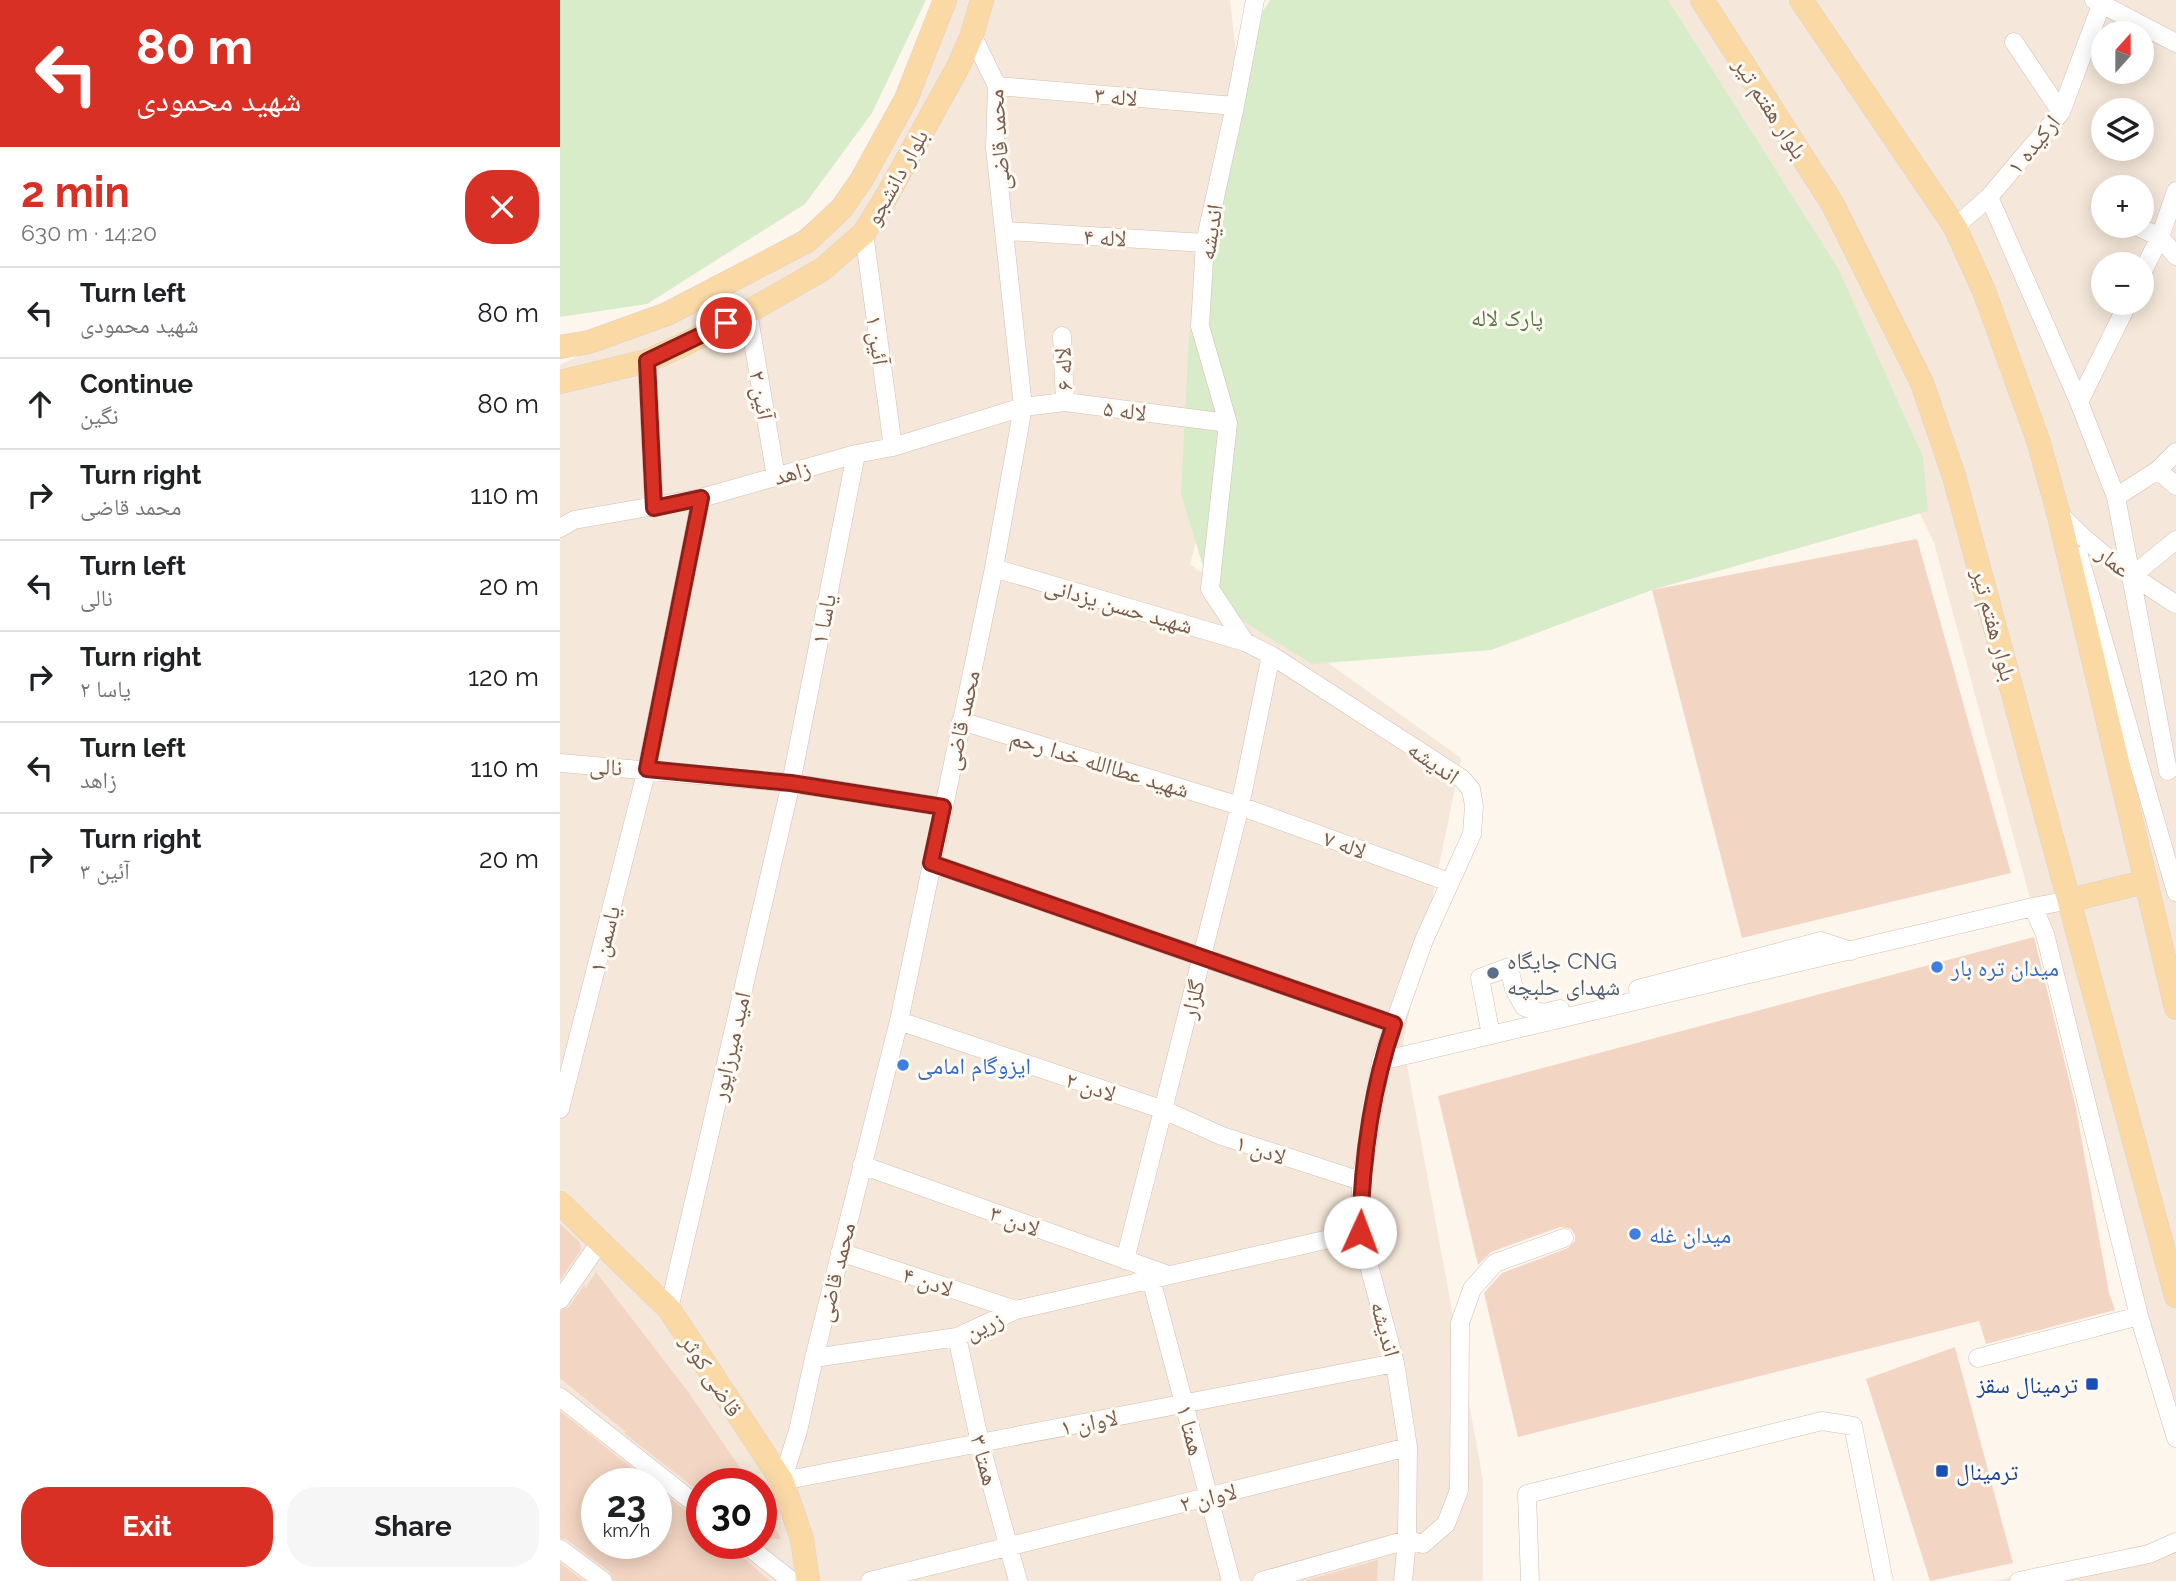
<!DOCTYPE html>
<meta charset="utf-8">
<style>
:root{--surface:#fff;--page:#f6f6f6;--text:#202124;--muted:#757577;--line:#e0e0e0;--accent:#d93025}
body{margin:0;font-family:Raleway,"Noto Naskh Arabic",sans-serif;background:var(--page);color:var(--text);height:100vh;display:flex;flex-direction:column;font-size:26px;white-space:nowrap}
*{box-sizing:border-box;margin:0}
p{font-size:23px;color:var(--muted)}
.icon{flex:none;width:38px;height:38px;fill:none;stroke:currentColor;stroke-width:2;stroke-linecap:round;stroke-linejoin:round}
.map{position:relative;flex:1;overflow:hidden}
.side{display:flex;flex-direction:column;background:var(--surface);width:560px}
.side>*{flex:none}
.guide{background:#d93025;color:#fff;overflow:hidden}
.needle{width:46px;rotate:21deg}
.fabs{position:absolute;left:1531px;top:21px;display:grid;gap:14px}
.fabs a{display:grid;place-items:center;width:63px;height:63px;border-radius:50%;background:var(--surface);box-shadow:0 4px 18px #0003;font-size:35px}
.speed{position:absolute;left:21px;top:1468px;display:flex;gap:14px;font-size:35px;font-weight:700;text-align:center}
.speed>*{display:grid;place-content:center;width:91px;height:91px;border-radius:50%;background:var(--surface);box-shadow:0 4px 18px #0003;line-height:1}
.speed small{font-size:18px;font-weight:400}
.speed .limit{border:10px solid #d22;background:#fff;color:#111}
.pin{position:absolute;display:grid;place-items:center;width:60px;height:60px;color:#fff;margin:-30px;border:4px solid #fff;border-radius:50%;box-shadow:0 2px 7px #0007}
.me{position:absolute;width:77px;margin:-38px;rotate:2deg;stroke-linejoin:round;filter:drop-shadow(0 0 5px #0008)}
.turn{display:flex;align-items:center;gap:24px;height:147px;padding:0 21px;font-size:32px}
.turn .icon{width:91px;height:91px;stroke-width:2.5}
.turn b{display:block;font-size:49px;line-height:60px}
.round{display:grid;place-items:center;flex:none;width:74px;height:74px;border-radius:28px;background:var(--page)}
.summary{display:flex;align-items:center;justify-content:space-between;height:119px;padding:0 21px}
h1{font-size:42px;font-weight:700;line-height:52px;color:var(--accent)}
.primary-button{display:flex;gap:14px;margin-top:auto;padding:14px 21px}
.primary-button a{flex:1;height:80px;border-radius:28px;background:var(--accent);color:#fff;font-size:28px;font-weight:700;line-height:80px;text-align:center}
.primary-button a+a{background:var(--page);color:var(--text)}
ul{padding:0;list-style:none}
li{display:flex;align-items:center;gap:21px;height:91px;padding:0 21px;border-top:2px solid var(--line)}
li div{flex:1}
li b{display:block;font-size:26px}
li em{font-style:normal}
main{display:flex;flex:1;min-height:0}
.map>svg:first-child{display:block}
.residential{fill:#f5e8da;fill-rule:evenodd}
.green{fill:#d8ecc9}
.building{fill:#f3d5c3}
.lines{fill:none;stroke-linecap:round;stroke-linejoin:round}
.minor-casing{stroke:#d1beb0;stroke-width:19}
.major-casing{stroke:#dad1cd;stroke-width:24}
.minor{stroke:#fff;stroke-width:18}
.major{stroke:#fbd9a5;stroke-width:23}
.route-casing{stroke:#8d1f18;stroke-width:18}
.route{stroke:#d93025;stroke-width:12}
.shop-dot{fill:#3f7fe0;stroke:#fffaf3;stroke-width:2.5}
.service-dot{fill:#5c6f8a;stroke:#fffaf3;stroke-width:2.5}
.transit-dot{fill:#1a4fb4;stroke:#fffaf3;stroke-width:2.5}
.labels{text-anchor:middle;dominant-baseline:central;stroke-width:6;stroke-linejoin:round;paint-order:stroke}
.street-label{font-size:23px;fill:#7a5c4d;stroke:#fffaf3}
.park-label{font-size:23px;fill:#537a41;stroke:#fffaf3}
.service-label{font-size:23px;fill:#4e5e75;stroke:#fffaf3;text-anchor:start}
.shop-label{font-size:23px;fill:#366cbe;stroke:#fffaf3;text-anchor:start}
.transit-label{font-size:23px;fill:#164399;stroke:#fffaf3;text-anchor:end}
</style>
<main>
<section class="side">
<div class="guide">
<div class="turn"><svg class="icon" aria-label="left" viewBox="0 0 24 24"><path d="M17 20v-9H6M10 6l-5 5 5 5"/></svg><div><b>80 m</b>شهید محمودی</div></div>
</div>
<div class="summary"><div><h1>2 min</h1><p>630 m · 14:20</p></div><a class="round" style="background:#d93025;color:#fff"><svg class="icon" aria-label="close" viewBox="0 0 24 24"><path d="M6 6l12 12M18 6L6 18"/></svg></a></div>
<ul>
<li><svg class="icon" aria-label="left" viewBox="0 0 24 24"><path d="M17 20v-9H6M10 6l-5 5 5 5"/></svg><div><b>Turn left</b><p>شهید محمودی</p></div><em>80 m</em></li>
<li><svg class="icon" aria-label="ahead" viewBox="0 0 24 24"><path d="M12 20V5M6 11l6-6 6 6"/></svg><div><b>Continue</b><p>نگین</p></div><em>80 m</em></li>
<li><svg class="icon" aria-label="right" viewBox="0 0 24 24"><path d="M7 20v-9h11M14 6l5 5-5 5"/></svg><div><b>Turn right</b><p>محمد قاضی</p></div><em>110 m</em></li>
<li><svg class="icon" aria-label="left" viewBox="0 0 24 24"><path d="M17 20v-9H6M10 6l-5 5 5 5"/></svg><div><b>Turn left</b><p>نالی</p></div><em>20 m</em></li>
<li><svg class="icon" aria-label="right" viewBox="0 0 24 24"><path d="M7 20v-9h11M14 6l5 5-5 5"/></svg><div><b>Turn right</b><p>یاسا ۲</p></div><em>120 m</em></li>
<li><svg class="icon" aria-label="left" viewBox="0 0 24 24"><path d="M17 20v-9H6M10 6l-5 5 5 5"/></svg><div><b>Turn left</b><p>زاهد</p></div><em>110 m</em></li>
<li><svg class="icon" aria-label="right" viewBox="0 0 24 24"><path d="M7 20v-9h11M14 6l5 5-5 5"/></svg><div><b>Turn right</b><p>آئین ۳</p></div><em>20 m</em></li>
</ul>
<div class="primary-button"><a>Exit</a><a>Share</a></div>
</section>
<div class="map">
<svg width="1616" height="1581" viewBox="0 0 1616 1581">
<rect width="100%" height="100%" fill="#fdf6ec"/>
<!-- residential -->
<path class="residential" d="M 394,0 L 670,0 L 676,53 L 645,243 L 668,423 L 630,564 L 901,758 L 843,1043 L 923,1480 L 923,1581 L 0,1581 L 0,365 L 188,273 L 285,193 ZM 37,1484 L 96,1484 L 96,1544 L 37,1544 ZM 142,1484 L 201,1484 L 201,1544 L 142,1544 Z
M 1065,0 L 1616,0 L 1616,1438 L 1374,543 L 1294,375 ZM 1544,33 L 1582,33 L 1582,72 L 1544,72 ZM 1544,110 L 1582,110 L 1582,149 L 1544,149 ZM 1544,187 L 1582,187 L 1582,226 L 1544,226 ZM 1544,264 L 1582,264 L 1582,303 L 1544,303 Z
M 1616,1537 L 1616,1581 L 1434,1581 Z"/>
<!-- green -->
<path class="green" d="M 0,0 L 366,0 L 312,113 L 245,204 L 87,304 L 0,317 Z
M 710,0 L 1108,0 L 1278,268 L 1363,457 L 1368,511 L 1092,590 L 931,650 L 752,664 L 686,623 L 650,589 L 621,494 L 629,334 L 703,11 Z"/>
<!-- building -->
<path class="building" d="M 1357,539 L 1451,873 L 1182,938 L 1092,590 Z
M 1474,937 L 1516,1108 L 1549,1293 L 1555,1310 L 1426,1344 L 1419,1321 L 958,1437 L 924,1293 L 942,1273 L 1008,1248 L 1015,1241 L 1015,1235 L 1011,1229 L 1000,1227 L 931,1252 L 918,1265 L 878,1096 Z
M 0,1224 L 20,1242 L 21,1250 L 0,1280 Z
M 36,1272 L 129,1393 L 191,1484 L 142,1484 L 142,1494 L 64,1433 L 66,1432 L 0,1378 L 0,1311 L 9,1307 L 25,1284 L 25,1289 Z
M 1395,1347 L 1453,1563 L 1370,1581 L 1306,1379 Z
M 0,1411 L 92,1484 L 37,1484 L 37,1544 L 96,1544 L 96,1487 L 135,1518 L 142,1520 L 142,1544 L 174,1544 L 177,1552 L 210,1581 L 54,1581 L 50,1572 L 7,1540 L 0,1538 Z
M 201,1497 L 221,1539 L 201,1539 Z
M 818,1560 L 817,1581 L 744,1581 Z
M 0,1563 L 24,1581 L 0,1581 Z"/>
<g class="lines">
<defs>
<path id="minor" d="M 695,0 L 675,106 L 645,243 L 640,326 L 668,423 L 650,589 L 685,642 L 711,655 L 901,778 L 911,789 L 914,806 L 912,834 L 864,940 L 821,1061 L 801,1181 L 800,1232 L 835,1363 L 848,1447 L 847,1540 L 843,1581
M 1534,0 L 1616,43
M 412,35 L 437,86 L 435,148 L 463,407 L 434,568 L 339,1021 L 254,1358 L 238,1431 L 222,1481 L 835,1363
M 1454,42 L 1501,112
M 437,86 L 675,106
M 1429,197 L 1519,402 L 1556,497 L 1608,771
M 1543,210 L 1544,211
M 1576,226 L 1600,237 L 1616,256
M 1395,227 L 1429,197 L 1501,112 L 1543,0
M 446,231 L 645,243
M 304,233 L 333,447
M 1582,273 L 1600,237 L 1616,191
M 188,312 L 216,477
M 502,336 L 505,402
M 87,361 L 94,508
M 1519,402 L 1568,303
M 1598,470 L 1616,486
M 1556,497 L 1598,470 L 1616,452
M 1498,512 C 1531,549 1574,578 1616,604
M 0,528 L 14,520 L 141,498 L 296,454 L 333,447 L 463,407 L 505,402 L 668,423
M 1519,556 L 1616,892
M 434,568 L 685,642
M 1572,576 L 1616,540
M 401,721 L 680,806 L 889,882
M 0,763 L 231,783 L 383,807
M 371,863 L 834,1024
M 1473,907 L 1485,934 L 1579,1316 L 1616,1438
M 1078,989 L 1261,941 L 1291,951
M 339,1021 L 604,1110 L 662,1136 L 801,1181
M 931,1035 L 920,978 L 949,967 L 954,989 L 964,1007 L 983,1013 L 1000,1009
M 821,1061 L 1473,907 L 1511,900
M 0,1109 L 87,769 L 141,498
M 302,1165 L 608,1275
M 280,1252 L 456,1310
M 565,1260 L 680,806 L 711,655
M 591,1279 L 671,1581
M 0,1300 L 40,1242
M 109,1309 L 231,783 L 296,454
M 397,1337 L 420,1443 L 458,1581
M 254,1358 L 397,1337 L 456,1310 L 800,1232
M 1418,1358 L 1579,1316
M 0,1397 L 142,1509
M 185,1544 L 232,1581
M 0,1549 L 43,1581
M 310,1581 L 848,1447
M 702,1581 L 847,1540 L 863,1544 L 886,1524 L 899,1490 L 900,1323 L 912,1289 L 935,1263 L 1004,1238
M 970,1581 L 967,1494 L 1262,1421 L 1293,1426 L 1324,1581
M 1459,1581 L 1589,1554 L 1616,1542"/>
<path id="major" d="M 1142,0 L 1272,203 L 1362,383 L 1394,476 L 1616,1296
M 1241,0 L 1395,227 L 1424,291 L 1478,440 L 1498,512 L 1616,1008
M 0,347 L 29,342 L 107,314 L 247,241 L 282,208 L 302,179 L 346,99 L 385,0
M 0,382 L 87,361 L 123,345 L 188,312 L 263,269 L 304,233 L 328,194 L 399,65 L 412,35 L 422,0
M 1511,900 L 1584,882
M 0,1203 L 109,1309 L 222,1481 L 242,1539 L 248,1581"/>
</defs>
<!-- minor casing -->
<use href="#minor" class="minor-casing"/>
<!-- major casing -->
<use href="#major" class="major-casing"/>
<!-- minor -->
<use href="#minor" class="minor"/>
<!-- major -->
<use href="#major" class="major"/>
</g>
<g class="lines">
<defs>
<path id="route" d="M 166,323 L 87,361 L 94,508 L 141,498 L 87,769 L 231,783 L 383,807 L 371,863 L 834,1024 C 811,1090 802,1162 800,1232"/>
</defs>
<!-- route casing -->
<use href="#route" class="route-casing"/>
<!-- route -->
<use href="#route" class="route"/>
</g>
<!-- markers -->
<g class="shop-dot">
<circle cx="1377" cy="967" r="7"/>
<circle cx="343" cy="1065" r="7"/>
<circle cx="1075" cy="1234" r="7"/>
</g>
<circle class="service-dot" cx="933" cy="973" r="7"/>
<g class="transit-dot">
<rect x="1525" y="1377" width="14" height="14" rx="3.5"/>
<rect x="1375" y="1464" width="14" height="14" rx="3.5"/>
</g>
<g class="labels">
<!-- street labels -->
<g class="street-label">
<text transform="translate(556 96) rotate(5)">لاله ۳</text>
<text transform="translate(1211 108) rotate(57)">بلوار هفتم تیر</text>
<text transform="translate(438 140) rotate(-94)">محمد قاضی</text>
<text transform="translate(1473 144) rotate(-51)">ارکیده ۱</text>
<text transform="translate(336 177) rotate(-61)">بلوار دانشجو</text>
<text transform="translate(650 232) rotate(-81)">اندیشه</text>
<text transform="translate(545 237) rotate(3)">لاله ۴</text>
<text transform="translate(318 340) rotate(82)">آئین ۱</text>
<text transform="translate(503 369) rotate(-93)">لاله ۶</text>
<text transform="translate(202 395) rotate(80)">آئین ۲</text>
<text transform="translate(565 410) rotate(7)">لاله ۵</text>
<text transform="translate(232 472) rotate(-16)">زاهد</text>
<text transform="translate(1554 561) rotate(39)">عمار</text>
<text transform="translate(559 605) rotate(16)">شهید حسن یزدانی</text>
<text transform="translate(263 619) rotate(-79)">یاسا ۱</text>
<text transform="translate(1435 625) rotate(75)">بلوار هفتم تیر</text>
<text transform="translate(401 720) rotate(-78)">محمد قاضی</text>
<text transform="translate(874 762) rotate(35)">اندیشه</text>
<text transform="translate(540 763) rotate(17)">شهید عطاالله خدا رحم</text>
<text transform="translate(46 766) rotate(4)">نالی</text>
<text transform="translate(785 844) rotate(20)">لاله ۷</text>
<text transform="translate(44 939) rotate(-76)">یاسمن ۱</text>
<text transform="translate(632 999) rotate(-76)">گلزار</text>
<text transform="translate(170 1046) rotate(-77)">امید میرزاپور</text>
<text transform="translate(531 1086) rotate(18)">لادن ۲</text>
<text transform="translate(701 1149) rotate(18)">لادن ۱</text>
<text transform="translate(455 1220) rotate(20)">لادن ۳</text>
<text transform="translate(275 1272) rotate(-76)">محمد قاضی</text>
<text transform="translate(368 1281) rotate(18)">لادن ۴</text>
<text transform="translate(424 1325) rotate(-24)">زرین</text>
<text transform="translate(826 1329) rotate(75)">اندیشه</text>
<text transform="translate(152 1375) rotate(57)">قاضی کوثر</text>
<text transform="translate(529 1422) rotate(-11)">لاوان ۱</text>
<text transform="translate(631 1430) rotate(75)">همتا ۱</text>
<text transform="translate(425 1460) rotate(75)">همتا ۳</text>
<text transform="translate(648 1497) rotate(-14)">لاوان ۲</text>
</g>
<!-- park labels -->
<g class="park-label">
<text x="947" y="317">پارک لاله</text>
</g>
<!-- service labels -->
<g class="service-label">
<text x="947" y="960">جایگاه CNG<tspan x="947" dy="26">شهدای حلبچه</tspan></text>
</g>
<!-- shop labels -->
<g class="shop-label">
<text x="1391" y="967">میدان تره بار</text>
<text x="357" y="1065">ایزوگام امامی</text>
<text x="1089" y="1234">میدان غله</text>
</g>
<!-- transit labels -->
<g class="transit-label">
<text x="1518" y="1384">ترمینال سقز</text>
<text x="1396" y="1471" text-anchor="start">ترمینال</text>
</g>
</g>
</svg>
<div class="fabs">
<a><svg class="needle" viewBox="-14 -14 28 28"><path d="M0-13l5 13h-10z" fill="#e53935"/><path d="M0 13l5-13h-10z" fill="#757577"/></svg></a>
<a><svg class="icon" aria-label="layers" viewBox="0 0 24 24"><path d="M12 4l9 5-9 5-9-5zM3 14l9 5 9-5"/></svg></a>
<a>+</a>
<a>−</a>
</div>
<div class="speed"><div>23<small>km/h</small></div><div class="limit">30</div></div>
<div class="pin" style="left:166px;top:323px;background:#d93025"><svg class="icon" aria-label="arrive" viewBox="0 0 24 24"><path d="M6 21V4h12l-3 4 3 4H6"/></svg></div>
<svg class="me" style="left:800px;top:1232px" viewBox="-20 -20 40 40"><circle r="19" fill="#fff"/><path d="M0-13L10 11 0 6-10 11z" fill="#d93025"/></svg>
</div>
</main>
